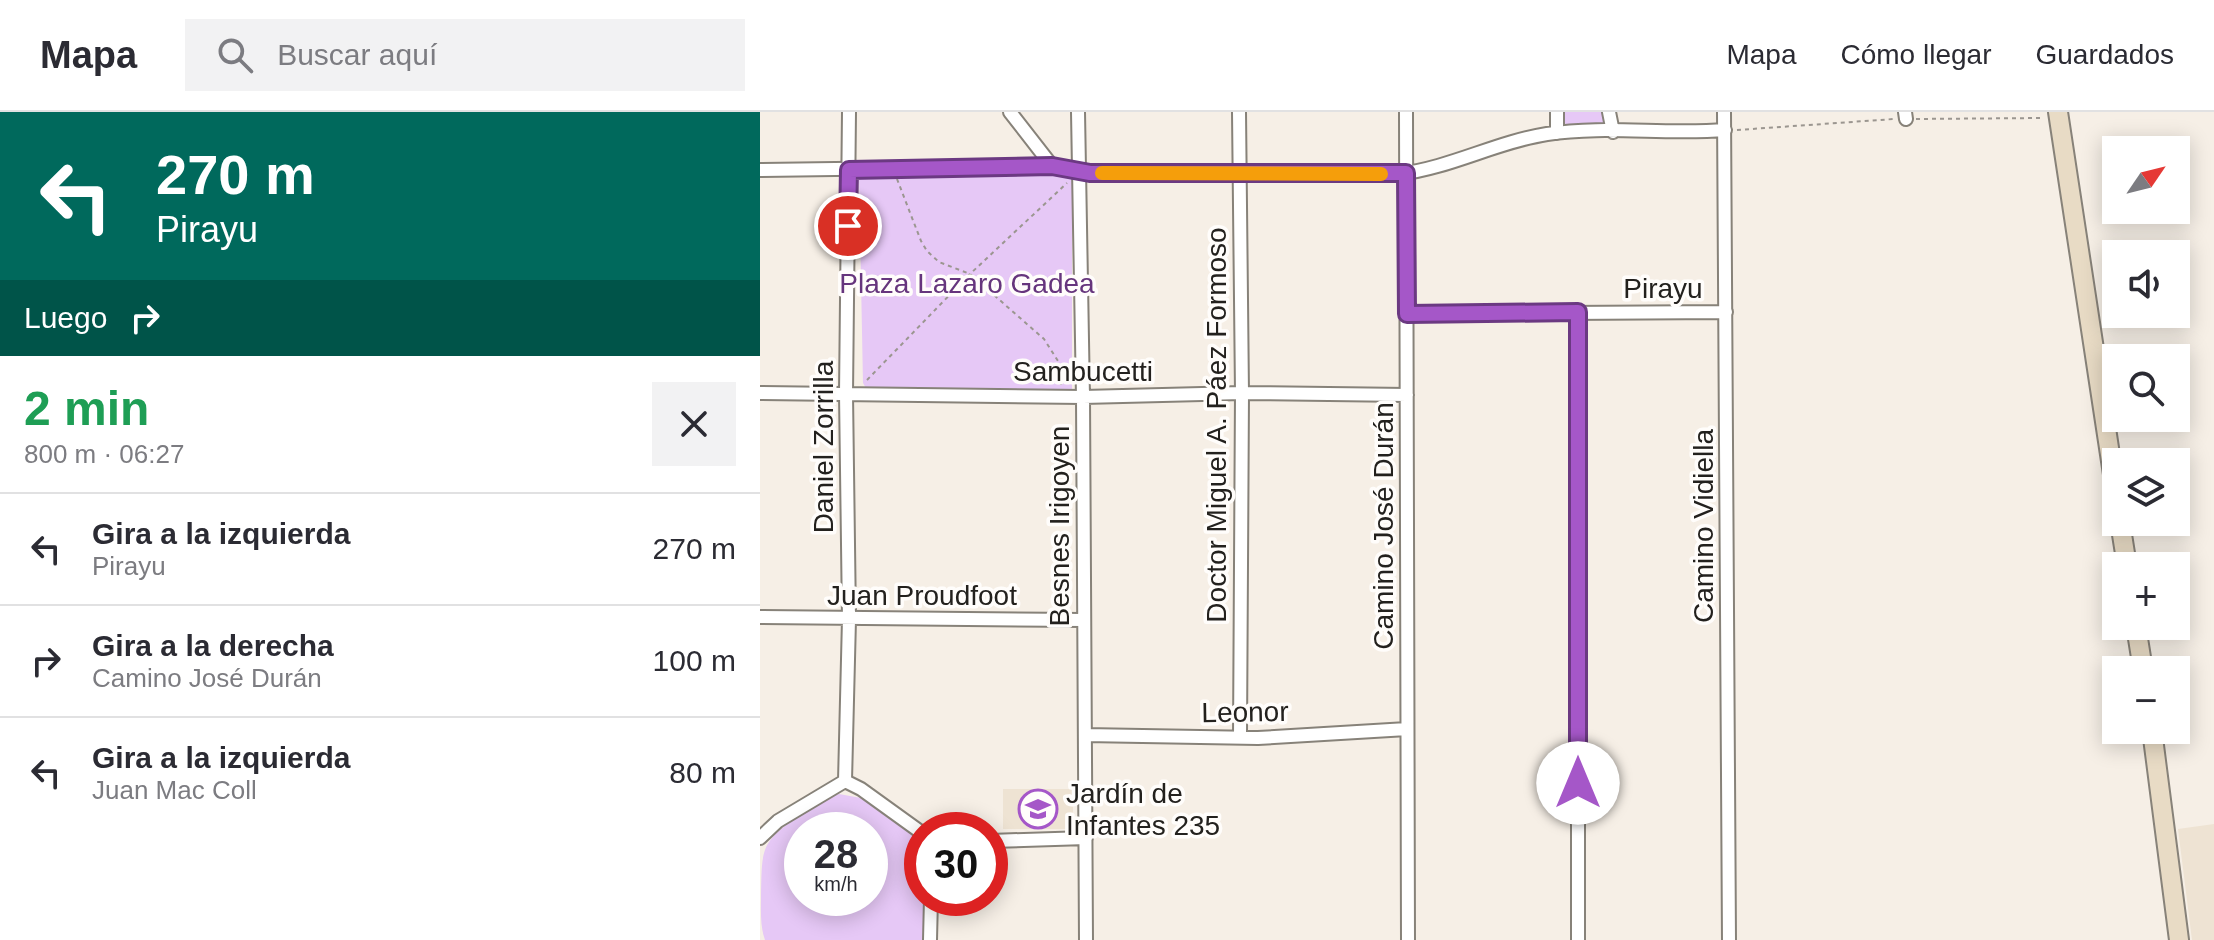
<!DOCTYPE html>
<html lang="es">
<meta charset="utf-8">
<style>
:root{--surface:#fff;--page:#f2f2f3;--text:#2b2b33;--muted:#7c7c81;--line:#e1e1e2}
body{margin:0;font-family:Arial,sans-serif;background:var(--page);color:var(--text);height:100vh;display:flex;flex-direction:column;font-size:30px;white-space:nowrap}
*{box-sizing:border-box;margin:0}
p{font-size:26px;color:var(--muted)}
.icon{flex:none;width:44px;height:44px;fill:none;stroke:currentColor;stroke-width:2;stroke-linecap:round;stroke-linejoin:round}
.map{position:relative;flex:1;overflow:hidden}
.details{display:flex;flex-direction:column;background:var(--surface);width:760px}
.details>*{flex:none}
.top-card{background:#00695c;color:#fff;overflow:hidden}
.needle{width:52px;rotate:55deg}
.controls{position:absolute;left:1342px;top:24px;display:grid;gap:16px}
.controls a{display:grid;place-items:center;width:88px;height:88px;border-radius:0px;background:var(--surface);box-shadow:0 4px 20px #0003;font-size:40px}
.speed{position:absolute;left:24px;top:700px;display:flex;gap:16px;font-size:40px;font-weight:700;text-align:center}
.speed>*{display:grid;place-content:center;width:104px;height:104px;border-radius:50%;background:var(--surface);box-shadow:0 4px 20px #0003;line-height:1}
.speed small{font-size:20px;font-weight:400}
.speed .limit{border:12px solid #d22;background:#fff;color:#111}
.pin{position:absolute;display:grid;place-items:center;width:68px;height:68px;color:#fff;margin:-34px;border:4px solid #fff;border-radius:50%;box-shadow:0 2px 8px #0007}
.me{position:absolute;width:88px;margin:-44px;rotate:0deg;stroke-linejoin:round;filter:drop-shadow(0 0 6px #0008)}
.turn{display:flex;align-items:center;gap:28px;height:168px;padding:0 24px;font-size:36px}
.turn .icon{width:104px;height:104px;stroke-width:2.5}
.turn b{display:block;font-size:56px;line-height:68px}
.then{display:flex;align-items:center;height:76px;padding:0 24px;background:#0003;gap:16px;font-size:30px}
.round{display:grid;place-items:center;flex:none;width:84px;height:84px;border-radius:0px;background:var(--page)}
.overview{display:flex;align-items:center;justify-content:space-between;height:136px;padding:0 24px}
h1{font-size:48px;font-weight:800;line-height:60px;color:#1e9e55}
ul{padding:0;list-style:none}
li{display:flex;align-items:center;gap:24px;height:112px;padding:0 24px;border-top:2px solid var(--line)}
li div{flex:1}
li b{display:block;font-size:30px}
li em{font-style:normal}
header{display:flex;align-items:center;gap:48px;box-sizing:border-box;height:112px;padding:0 40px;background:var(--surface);border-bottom:2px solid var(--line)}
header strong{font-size:38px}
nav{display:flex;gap:44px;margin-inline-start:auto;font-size:28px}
.search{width:560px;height:72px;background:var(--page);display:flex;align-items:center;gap:20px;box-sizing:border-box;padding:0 28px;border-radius:0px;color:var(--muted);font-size:30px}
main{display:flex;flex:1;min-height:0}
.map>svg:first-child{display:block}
.built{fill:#eee3d3}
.green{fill:#e6c8f6;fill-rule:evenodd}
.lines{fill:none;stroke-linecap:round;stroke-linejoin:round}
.street-casing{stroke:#878279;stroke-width:16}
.secondary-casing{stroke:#878279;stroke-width:22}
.path{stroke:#9b9690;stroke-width:2;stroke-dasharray:4 4;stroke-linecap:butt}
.street{stroke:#fff;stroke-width:12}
.secondary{stroke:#e8dbc5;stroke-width:18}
.route-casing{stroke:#6b3982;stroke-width:20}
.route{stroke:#a557c8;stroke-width:14}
.slow{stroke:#f59e0b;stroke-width:14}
.labels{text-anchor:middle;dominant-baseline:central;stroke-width:7;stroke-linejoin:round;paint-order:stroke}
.park-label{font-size:28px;fill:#66357d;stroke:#fffdfb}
.street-label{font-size:28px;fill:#23211e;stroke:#fffdfb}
.poi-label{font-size:28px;fill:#23211e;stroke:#fffdfb;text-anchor:start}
</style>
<header>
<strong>Mapa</strong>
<div class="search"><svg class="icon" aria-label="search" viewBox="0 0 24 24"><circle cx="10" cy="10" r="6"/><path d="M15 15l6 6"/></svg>Buscar aquí</div>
<nav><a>Mapa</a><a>Cómo llegar</a><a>Guardados</a></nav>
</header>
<main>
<section class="details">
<div class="top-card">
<div class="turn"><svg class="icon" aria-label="left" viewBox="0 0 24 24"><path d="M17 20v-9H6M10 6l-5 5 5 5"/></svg><div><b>270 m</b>Pirayu</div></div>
<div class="then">Luego<svg class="icon" aria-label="right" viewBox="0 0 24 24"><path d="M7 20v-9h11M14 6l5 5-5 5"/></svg></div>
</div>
<div class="overview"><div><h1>2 min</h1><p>800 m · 06:27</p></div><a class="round"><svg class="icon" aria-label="close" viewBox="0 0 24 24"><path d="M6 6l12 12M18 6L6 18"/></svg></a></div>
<ul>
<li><svg class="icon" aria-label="left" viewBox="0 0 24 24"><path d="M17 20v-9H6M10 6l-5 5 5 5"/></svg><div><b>Gira a la izquierda</b><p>Pirayu</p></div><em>270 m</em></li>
<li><svg class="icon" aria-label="right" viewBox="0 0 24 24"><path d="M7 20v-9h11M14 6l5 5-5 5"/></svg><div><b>Gira a la derecha</b><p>Camino José Durán</p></div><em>100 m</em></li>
<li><svg class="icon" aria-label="left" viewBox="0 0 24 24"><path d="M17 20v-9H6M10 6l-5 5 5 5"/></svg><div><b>Gira a la izquierda</b><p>Juan Mac Coll</p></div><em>80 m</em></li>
</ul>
</section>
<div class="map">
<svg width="1454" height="828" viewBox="0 0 1454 828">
<rect width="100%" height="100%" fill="#f6efe6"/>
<!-- built -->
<path class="built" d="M 243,677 L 313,677 L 313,717 L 243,717 Z
M 1454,712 L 1454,828 L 1432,828 L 1418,717 Z"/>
<!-- green -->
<path class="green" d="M 801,0 L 845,0 L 846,8 L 842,13 L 806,12 L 802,10 Z
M 102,62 L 307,62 L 312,66 L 312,278 L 310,280 L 107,278 L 103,271 L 99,65 Z
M 79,682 L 101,686 L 153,722 L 161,732 L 162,786 L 165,786 L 164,821 L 162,828 L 5,828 C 0,814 1,799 1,785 C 2,735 0,731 41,702 C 53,694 65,685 79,682 ZM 42,718 L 110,718 L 110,786 L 42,786 Z"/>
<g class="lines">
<defs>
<path id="street" d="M 250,0 L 292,54
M 318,0 L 323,285 L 326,828
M 479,0 L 482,281 L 480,625
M 646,0 L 648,828
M 797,0 L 797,21
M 849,0 L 853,20
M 964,0 L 969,828
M 1145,0 L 1146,7
M 0,58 L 292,54 L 330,61 L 639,62 C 690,56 736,30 787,22 C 845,13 906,23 965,18
M 647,202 L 966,200
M 0,281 L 323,285 L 482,281 L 647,283
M 0,505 L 323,508
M 325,623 L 498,626 L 647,617
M 85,669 L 89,507 L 86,282 L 89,0
M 0,726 L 18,709 L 85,669 L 101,677 L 162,721
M 230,729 L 326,726
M 170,828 L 171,786
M 818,828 L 818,200"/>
<path id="secondary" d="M 1298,0 L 1356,382
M 1360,410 L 1367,454
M 1376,514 L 1383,558
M 1392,618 L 1419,828"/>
</defs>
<!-- street casing -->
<use href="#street" class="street-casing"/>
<!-- secondary casing -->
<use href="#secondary" class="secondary-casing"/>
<!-- path -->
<path class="path" d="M 1156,7 L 1282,6
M 977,18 L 1134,7
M 137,67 L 161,129 L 167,139 L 179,150 L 210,162 L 284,227 L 298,249 L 301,273
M 107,268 L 210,162 L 307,71"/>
<!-- street -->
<use href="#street" class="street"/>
<!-- secondary -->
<use href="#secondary" class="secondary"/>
</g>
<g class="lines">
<defs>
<path id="route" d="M 88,114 L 89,58 L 292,54 L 330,61 L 646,61 L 647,202 L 818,200 L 818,671"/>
</defs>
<!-- route casing -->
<use href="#route" class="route-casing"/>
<!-- route -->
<use href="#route" class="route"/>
<!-- slow -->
<path class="slow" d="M 342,61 L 621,62"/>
</g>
<!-- icons -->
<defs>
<symbol id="school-ring" viewBox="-11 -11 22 22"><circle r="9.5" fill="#fffdfb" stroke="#a557c8" stroke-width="1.5"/><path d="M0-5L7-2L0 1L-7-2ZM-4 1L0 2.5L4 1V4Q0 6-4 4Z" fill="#a557c8"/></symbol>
</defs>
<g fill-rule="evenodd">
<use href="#school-ring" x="256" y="675" width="44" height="44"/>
</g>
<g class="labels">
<!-- park labels -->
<g class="park-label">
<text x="207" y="171">Plaza Lazaro Gadea</text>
</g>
<!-- street labels -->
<g class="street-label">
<text x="903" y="176">Pirayu</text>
<text x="323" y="259">Sambucetti</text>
<text transform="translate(456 313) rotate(-90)">Doctor Miguel A. Páez Formoso</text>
<text transform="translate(63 335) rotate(-90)">Daniel Zorrilla</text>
<text transform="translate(299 414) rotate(-90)">Besnes Irigoyen</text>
<text transform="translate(623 414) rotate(-90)">Camino José Durán</text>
<text transform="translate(943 414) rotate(-90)">Camino Vidiella</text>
<text x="162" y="483">Juan Proudfoot</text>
<text transform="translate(485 600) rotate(-1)">Leonor</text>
</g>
<!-- poi labels -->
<g class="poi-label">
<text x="306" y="681">Jardín de<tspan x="306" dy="32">Infantes 235</tspan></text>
</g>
</g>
</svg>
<div class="controls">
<a><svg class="needle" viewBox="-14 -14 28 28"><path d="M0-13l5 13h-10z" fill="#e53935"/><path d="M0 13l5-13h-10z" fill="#7c7c81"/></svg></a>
<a><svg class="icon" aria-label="sound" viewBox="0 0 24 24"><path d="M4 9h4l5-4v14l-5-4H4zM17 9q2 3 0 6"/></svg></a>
<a><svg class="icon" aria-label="search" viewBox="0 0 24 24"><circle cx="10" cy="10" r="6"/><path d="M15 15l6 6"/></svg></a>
<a><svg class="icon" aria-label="layers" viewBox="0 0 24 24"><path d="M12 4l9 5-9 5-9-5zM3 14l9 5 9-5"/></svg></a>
<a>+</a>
<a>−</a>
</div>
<div class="speed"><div>28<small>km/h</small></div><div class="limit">30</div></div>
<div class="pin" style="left:88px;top:114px;background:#d93025"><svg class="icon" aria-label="arrive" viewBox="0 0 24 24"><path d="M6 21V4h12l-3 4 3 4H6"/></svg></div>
<svg class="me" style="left:818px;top:671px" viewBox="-20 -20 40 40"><circle r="19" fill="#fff"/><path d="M0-13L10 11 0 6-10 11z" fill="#a557c8"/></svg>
</div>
</main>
